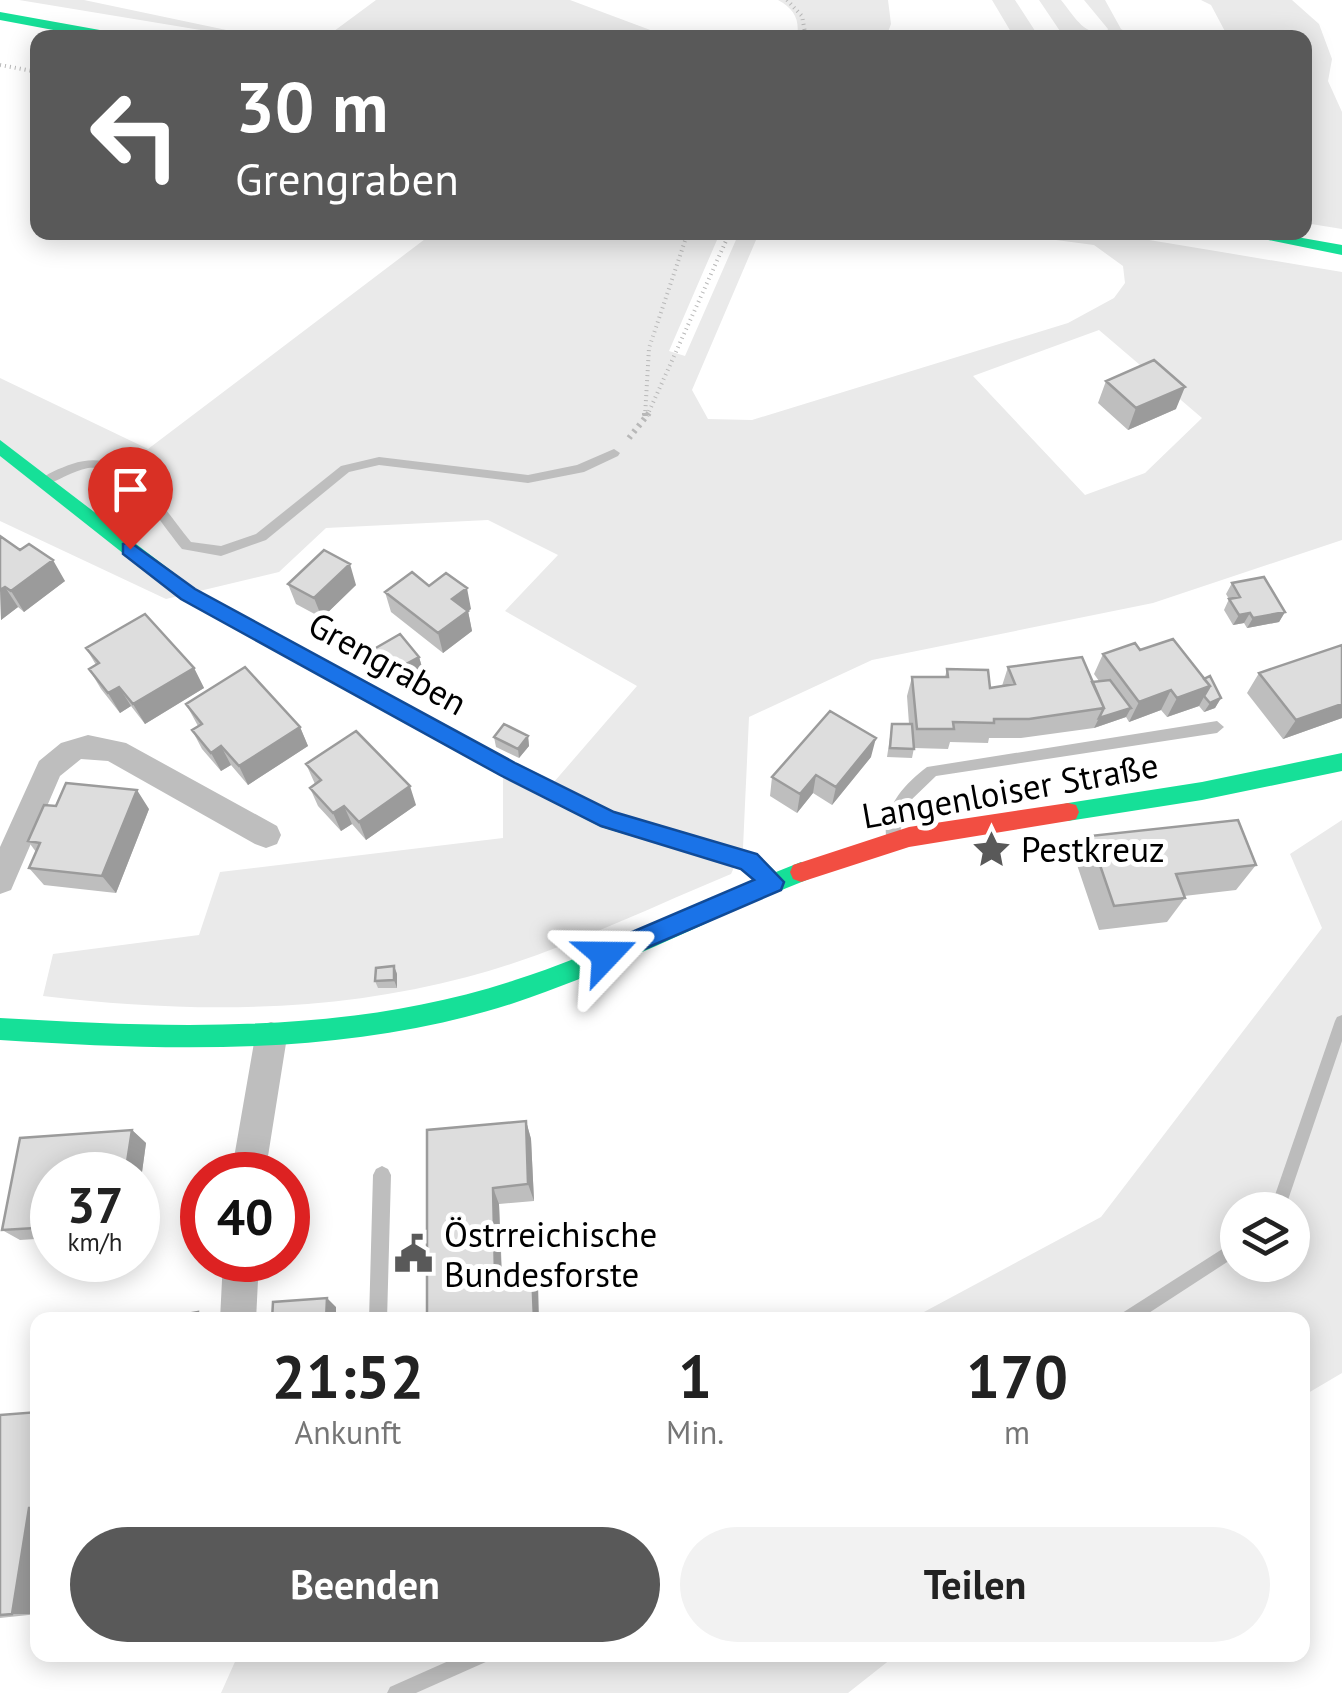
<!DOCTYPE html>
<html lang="de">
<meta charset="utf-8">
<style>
:root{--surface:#fff;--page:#f2f2f2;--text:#222;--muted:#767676;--accent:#595959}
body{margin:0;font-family:"PT Sans",sans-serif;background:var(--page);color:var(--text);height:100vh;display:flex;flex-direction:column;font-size:38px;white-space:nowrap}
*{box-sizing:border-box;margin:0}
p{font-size:32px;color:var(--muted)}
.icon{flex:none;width:55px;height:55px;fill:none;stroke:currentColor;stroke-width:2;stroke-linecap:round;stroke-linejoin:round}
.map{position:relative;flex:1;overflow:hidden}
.side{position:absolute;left:30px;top:1312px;width:1280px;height:350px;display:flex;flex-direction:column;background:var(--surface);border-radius:20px;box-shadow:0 5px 25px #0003}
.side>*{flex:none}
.hud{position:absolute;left:30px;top:30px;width:1282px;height:210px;border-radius:20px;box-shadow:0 5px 25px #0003;background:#595959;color:#fff;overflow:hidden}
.fabs{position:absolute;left:1220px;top:1192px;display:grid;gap:20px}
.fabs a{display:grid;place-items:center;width:90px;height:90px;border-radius:50%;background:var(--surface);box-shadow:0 5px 25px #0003;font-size:50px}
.speed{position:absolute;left:30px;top:1152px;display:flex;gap:20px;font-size:50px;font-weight:700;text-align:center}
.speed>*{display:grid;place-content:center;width:130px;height:130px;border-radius:50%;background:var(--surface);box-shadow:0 5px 25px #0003;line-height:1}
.speed small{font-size:25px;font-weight:400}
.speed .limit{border:15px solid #d22;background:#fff;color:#111}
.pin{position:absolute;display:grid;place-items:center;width:85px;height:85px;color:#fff;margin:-102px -42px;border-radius:50% 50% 50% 0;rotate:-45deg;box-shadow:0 0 10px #0007}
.pin .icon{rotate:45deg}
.me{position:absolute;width:110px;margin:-55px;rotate:67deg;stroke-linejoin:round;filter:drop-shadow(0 0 8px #0008)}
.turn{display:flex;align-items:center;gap:35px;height:210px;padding:0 40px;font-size:45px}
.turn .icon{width:130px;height:130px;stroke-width:2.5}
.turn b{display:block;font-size:70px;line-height:85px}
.eta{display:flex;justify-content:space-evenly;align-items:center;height:170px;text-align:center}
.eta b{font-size:60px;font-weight:600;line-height:70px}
.primary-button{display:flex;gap:20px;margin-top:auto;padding:20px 40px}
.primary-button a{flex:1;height:115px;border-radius:60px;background:var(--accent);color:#fff;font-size:40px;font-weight:600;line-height:115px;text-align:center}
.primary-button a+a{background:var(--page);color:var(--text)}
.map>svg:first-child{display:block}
.green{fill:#eaeaea;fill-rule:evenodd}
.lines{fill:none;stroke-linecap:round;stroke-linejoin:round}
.stream{fill:#bcbcbc;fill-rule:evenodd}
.path-far1{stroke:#b8b8b8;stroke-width:4;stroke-dasharray:1 4;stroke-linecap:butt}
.path{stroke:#b8b8b8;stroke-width:6;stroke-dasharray:2.5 5;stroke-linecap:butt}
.lane{fill:#bebebe;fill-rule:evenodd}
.street{fill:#bebebe;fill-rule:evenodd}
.fast{fill:#16e098;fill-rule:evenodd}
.jam{fill:#f24e42;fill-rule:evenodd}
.wall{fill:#bebebe}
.shaded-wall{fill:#9b9b9b}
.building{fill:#ddd;stroke:#9b9b9b;stroke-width:2.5}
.route{fill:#1a73e8;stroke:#114b97;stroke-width:2.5}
.labels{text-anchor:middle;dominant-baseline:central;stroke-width:10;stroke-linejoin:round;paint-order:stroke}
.street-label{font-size:35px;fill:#000;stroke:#fff}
.poi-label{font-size:35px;fill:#000;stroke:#fff;text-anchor:start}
</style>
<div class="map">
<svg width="1342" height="1693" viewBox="0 0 1342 1693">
<rect width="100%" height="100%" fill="#fff"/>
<!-- green -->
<path class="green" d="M 19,0 L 84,0 L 260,37 L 243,37 Z
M 376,0 L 570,0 L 669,37 L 326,37 Z
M 778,0 L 888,0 L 891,24 L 886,37 L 797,37 C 800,19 794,9 778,0 Z
M 992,0 L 1015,0 L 1039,37 L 1014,37 Z
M 1039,0 L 1061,0 C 1075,17 1083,35 1106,33 L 1108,29 L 1084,0 L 1105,0 L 1121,29 L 1135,37 L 1064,37 Z
M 1201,0 L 1292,0 L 1319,24 L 1332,59 L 1328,81 L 1342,112 L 1342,229 L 1305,223 L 1305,38 L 1228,37 L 1211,5 Z
M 433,233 L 720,233 L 669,351 L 685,356 L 739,233 L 759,233 L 692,390 L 708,419 L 752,420 L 1068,323 L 1114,298 L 1125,283 L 1123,266 L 1094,245 L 1002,233 L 1107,233 L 1342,272 L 1342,540 L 1153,603 L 872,660 L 749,717 L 743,848 L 731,874 C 644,910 558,953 467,977 C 328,1014 186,1013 43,996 L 53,954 L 199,935 L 220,872 L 503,838 L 503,777 L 541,797 L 637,686 L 505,611 L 558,555 L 488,520 L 326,528 L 279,572 L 166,599 L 0,521 L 0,378 L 148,449 ZM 1099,330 L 1202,418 L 1145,473 L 1085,495 L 973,376 Z
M 1342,820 L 1342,1373 L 1303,1396 L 1302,1320 L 909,1320 L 1101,1217 L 1322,928 L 1290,854 ZM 1238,1210 L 1292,1210 L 1292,1265 L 1238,1265 Z
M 238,1655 L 908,1655 L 891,1659 L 848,1693 L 221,1693 Z"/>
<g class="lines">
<!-- stream -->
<path class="stream" d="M 1342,1015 L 1342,1041 L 1288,1200 L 1281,1210 L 1264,1210 L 1275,1195 L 1335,1021 L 1337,1017 Z
M 1238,1239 L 1238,1255 L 1138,1320 L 1116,1320 L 1119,1315 Z
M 462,1655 L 491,1655 L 488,1661 L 416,1693 L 387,1693 L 390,1687 Z"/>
<!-- path-far1 -->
<path class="path-far1" d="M 787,0 L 802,16 L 806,38
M 0,65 L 38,72
M 645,416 L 649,348 L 688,232
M 647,416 L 730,232"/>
<!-- path -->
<path class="path" d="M 645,413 L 645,420
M 629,438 L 649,413"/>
<!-- lane -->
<path class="lane" d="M 614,449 L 620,453 L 618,456 L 584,472 L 528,483 L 379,465 L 349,472 L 266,540 L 221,556 L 182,549 C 161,524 125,463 88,468 C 72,471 58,481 43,486 L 37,482 C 46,474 60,468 72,464 C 129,445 160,505 191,542 L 221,546 L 256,534 L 341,466 L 379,457 L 528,475 L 577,465 Z
M 1217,721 L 1224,727 L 1217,733 L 936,776 L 908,803 L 897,843 L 887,843 C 880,811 903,785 927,767 Z
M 382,1166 L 388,1169 L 391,1175 L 387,1320 L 369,1320 L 373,1175 L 376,1169 Z"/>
<!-- street -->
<path class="street" d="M 88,735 L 126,743 L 277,826 L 281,835 L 277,844 L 266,848 L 255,844 L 108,761 L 81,759 L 60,776 L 11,890 L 0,894 L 0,847 L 39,761 L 61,743 Z
M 271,1022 L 283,1026 L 287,1037 L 265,1175 L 231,1175 L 255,1037 L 259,1026 Z
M 223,1260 L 259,1260 L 256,1320 L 220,1320 Z"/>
<!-- fast -->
<path class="fast" d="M 0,12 L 122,34 L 129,38 L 96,38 L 0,20 Z
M 1229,232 L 1268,232 L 1342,245 L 1342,255 Z
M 0,440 L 195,589 L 515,763 L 615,812 L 757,854 L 776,872 L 801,862 L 809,865 L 812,872 L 809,879 C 710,918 615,970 514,1003 C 347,1057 172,1051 0,1040 L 0,1018 C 172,1028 348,1035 515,980 C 597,954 675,914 754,880 L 742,869 L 601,827 L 499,775 L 181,599 L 0,456 Z
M 1342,753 L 1342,771 L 1202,800 L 1068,821 L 1060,819 L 1057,812 L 1060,805 L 1068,803 L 1202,782 Z"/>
<!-- jam -->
<path class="jam" d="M 1068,803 L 1076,805 L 1079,812 L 1076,819 L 1068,821 L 909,847 L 801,882 L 793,879 L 790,872 L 793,865 L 909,827 Z"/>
</g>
<!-- wall -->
<path class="wall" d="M 1106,381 L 1176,409 L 1128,430 L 1098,403 Z
M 0,536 L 65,581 L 24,612 L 18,607 L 1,620 Z
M 1232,583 L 1285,612 L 1279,622 L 1247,628 L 1244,623 L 1233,625 L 1224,610 L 1229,599 L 1226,594 Z
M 288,584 L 356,585 L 322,618 L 296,604 Z
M 429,586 L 471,609 L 468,611 L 472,631 L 443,653 L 391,612 L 385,592 Z
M 1342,645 L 1342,718 L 1283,739 L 1247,693 L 1259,673 Z
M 86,648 L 194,668 L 204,688 L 145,724 L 131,706 L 120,713 L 101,689 L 89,669 L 96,665 Z
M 374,649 L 419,657 L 422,667 L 396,681 L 377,659 Z
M 1140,650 L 1221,698 L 1215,708 L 1204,712 L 1199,706 L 1167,717 L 1161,710 L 1129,722 L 1126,717 L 1094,728 L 1021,738 L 989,738 L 988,743 L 950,742 L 948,749 L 914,748 L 912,758 L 887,757 L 892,724 L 909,724 L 907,696 L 912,677 L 945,677 L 947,669 L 990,688 L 1002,686 L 1008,667 L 1092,682 L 1099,681 L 1094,674 L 1103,654 Z
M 186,704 L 300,727 L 308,746 L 248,785 L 231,765 L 221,771 L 202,749 L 192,730 L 198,726 Z
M 528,736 L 529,746 L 519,758 L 496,747 L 494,737 Z
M 871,757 L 832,805 L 813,793 L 797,813 L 770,796 L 772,777 Z
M 306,764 L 416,805 L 366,840 L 352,824 L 341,831 L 318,806 L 310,788 L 315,784 Z
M 149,809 L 116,893 L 44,885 L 29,868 L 36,852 L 28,841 Z
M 1090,836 L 1256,865 L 1236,890 L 1184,896 L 1185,898 L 1167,922 L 1099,930 L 1076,862 Z
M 394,966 L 397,974 L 397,988 L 378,988 L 375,981 Z
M 526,1121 L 531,1139 L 534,1201 L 499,1204 L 502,1273 L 538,1284 L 427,1320 Z
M 132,1130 L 146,1143 L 138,1201 L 138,1175 L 52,1175 L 52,1238 L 20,1240 L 2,1230 L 20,1138 Z
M 38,1412 L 38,1614 L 0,1618 L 0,1415 Z"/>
<!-- shaded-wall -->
<path class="shaded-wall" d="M 1185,387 L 1176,409 L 1128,430 L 1136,408 Z
M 53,560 L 65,581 L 24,612 L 11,591 Z
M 350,564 L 356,585 L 322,618 L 314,598 Z
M 5,587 L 18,607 L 1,620 L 0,590 Z
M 467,588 L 471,609 L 468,611 L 472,631 L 443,653 L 438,633 L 452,599 Z
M 1285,612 L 1279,622 L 1247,628 L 1253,618 Z
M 1250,613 L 1244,623 L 1233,625 L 1239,615 Z
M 419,657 L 422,667 L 396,681 L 393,671 Z
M 194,668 L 204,688 L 145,724 L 133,704 Z
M 1210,686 L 1199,706 L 1167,717 L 1177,698 Z
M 119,687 L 131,706 L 120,713 L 108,693 Z
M 1171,690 L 1161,710 L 1129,722 L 1139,702 Z
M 1221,698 L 1215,708 L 1204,712 L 1210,703 Z
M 1342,704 L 1342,718 L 1283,739 L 1296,720 Z
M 1131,708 L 1126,717 L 1094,728 L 1099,718 Z
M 300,727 L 308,746 L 248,785 L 239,766 Z
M 528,736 L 529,746 L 519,758 L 518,749 Z
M 876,738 L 871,757 L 832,805 L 836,787 Z
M 221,746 L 231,765 L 221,771 L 211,753 Z
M 816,775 L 813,793 L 797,813 L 800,794 Z
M 410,786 L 416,805 L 366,840 L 359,822 Z
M 137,790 L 149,809 L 116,893 L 102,876 Z
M 344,806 L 352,824 L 341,831 L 333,813 Z
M 394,966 L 397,974 L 397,988 L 394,980 Z
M 526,1121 L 531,1139 L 534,1201 L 528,1184 Z
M 132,1130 L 146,1143 L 138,1201 L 138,1175 L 125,1175 Z
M 493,1188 L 499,1204 L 502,1287 L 495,1274 Z
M 532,1270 L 538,1284 L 539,1320 L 534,1320 Z
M 327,1298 L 336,1307 L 336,1320 L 326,1320 Z
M 198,1312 L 204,1316 L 204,1320 L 198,1320 Z
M 29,1508 L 38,1510 L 38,1614 L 12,1614 Z"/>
<!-- building -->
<path class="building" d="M 1154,360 L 1185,387 L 1136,408 L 1106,381 Z
M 0,536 L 20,550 L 29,544 L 53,560 L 11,591 L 5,587 L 0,590 Z
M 324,550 L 350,564 L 314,598 L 288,584 Z
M 412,572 L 429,586 L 446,573 L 467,588 L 452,599 L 468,611 L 438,633 L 385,592 Z
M 1264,577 L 1285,612 L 1253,618 L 1250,613 L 1239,615 L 1229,599 L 1240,597 L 1232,583 Z
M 145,614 L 194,668 L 133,704 L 119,687 L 108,693 L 89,669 L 99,663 L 86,648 Z
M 400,634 L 419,657 L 393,671 L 374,649 Z
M 1173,639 L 1210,686 L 1177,698 L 1171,690 L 1139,702 L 1103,654 L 1135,643 L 1140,650 Z
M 1342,645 L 1342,704 L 1296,720 L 1259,673 Z
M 1082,657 L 1104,708 L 1029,719 L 994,719 L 994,723 L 953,722 L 954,729 L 917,729 L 912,677 L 948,677 L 947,669 L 988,670 L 990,688 L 1015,684 L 1008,667 Z
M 245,667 L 300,727 L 239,766 L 221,746 L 211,753 L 201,741 L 192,730 L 202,724 L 186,704 Z
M 1210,676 L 1221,698 L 1210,703 L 1204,696 L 1210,686 L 1204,679 Z
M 1110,680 L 1131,708 L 1099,718 L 1104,708 L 1092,682 Z
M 830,711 L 876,738 L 836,787 L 816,775 L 800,794 L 772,777 Z
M 504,724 L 528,736 L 518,749 L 494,737 Z
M 892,724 L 912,724 L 914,749 L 890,748 Z
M 356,731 L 410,786 L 359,822 L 344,806 L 333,813 L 310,788 L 321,780 L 306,764 Z
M 66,783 L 137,790 L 102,876 L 29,868 L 40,843 L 28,841 L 44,805 L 56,806 Z
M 1238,820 L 1256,865 L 1176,874 L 1185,898 L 1114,906 L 1090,836 Z
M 394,966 L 394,980 L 375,981 L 376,968 Z
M 526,1121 L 528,1184 L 493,1188 L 495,1274 L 532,1270 L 534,1320 L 427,1320 L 427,1130 Z
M 132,1130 L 125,1175 L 52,1175 L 52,1227 L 2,1230 L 20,1138 Z
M 327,1298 L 326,1320 L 272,1320 L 273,1302 Z
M 198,1312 L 198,1320 L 164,1320 L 164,1318 Z
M 38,1412 L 38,1508 L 29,1508 L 12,1614 L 0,1615 L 0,1415 Z"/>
<!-- route -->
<path class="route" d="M 130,542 L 195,589 L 515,763 L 614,812 L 757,854 L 784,882 L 781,890 L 614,962 L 606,966 L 597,962 L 594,955 L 597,947 L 754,880 L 741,869 L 601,826 L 500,775 L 181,599 L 123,554 L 123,544 Z"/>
<!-- icons -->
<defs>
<symbol id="sight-bare" viewBox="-9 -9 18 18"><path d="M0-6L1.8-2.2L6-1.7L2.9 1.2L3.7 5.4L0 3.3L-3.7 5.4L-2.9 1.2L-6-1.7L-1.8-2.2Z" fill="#595959" stroke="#fff" stroke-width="2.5" paint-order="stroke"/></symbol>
<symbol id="civic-bare" viewBox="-9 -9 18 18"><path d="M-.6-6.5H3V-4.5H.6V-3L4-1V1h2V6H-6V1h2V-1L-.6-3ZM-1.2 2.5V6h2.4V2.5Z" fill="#595959" stroke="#fff" stroke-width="2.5" paint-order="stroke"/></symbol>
</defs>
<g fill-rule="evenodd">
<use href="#sight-bare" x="964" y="822" width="55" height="55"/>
<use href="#civic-bare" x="386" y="1226" width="55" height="55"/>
</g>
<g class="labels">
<!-- street labels -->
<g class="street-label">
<text transform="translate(388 663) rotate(29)">Grengraben</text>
<text transform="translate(1010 790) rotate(-10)">Langenloiser Straße</text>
</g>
<!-- poi labels -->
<g class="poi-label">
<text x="1021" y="849">Pestkreuz</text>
<text x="444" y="1234">Östrreichische<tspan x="444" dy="40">Bundesforste</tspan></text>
</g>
</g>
</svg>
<div class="fabs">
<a><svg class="icon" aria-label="layers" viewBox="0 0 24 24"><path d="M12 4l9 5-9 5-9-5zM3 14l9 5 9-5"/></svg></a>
</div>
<div class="speed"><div>37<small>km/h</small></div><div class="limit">40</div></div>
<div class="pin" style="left:130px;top:549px;background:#d93025"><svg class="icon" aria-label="arrive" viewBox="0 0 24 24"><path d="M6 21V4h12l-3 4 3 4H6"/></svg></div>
<svg class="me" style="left:606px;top:955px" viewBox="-20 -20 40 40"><path d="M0-17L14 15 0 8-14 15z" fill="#1a73e8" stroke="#fff" stroke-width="4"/></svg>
<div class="hud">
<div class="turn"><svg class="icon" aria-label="left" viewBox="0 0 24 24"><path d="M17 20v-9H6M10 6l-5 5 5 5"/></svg><div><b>30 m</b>Grengraben</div></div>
</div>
<section class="side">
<div class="eta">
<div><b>21:52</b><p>Ankunft</p></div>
<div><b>1</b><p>Min.</p></div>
<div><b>170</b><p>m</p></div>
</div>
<div class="primary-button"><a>Beenden</a><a>Teilen</a></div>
</section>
</div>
